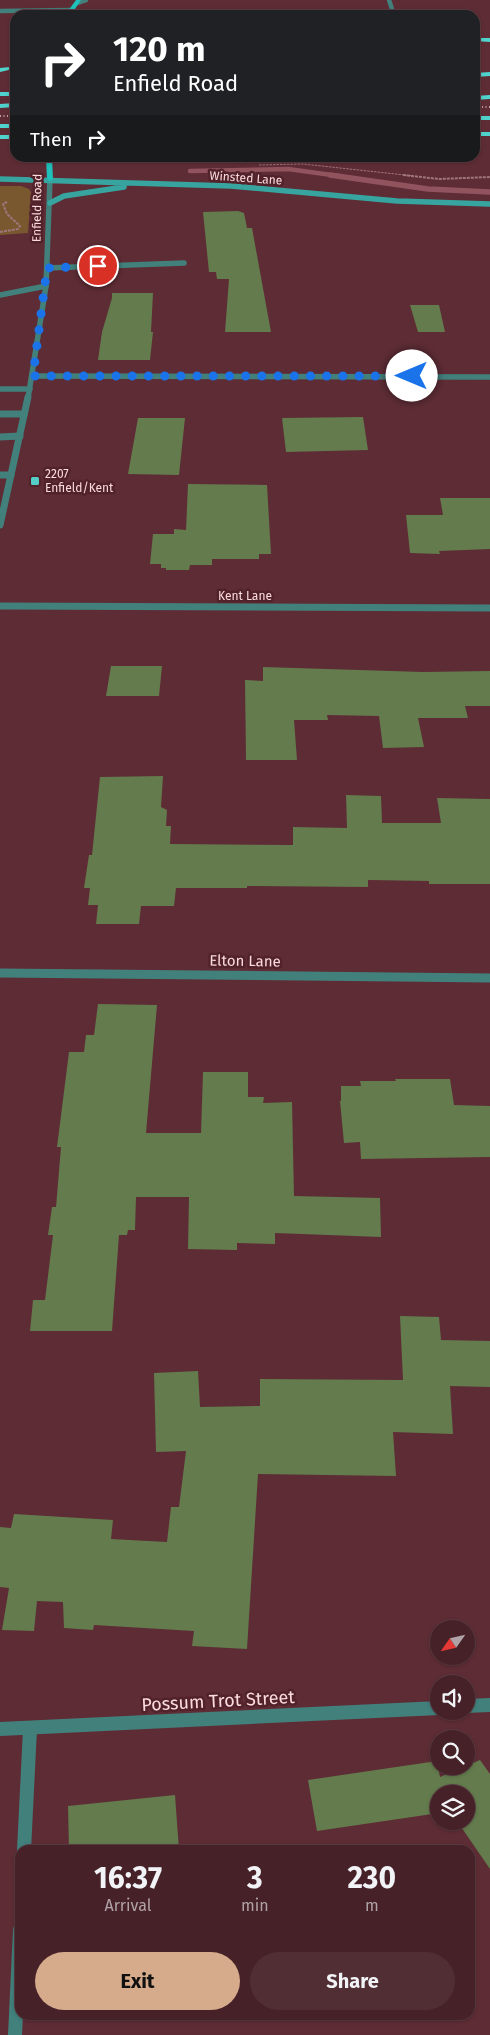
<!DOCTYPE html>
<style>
:root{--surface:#462128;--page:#502e34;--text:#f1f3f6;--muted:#b0a3a8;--line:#5e3e45;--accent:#d6ab8b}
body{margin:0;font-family:"Fira Sans",sans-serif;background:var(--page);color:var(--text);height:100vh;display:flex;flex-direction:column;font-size:19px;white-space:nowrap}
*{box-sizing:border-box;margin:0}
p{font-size:16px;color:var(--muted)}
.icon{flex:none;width:28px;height:28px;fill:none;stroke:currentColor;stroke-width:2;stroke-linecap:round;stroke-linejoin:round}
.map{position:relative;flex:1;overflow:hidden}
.sheet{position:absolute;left:15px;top:1845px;width:460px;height:175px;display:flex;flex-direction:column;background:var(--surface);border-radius:15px;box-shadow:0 1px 4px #0004,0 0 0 1px var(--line)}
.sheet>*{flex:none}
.hud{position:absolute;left:10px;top:10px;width:470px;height:152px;border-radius:15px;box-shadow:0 1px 4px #0004,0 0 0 1px var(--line);background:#202124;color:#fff;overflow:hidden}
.needle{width:32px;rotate:236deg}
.tools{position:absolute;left:430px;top:1620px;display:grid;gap:10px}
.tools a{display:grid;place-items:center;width:45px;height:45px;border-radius:50%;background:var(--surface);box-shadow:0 1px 4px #0004,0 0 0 1px var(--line);font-size:25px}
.pin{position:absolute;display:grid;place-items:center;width:42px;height:42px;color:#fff;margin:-21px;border:2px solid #fff;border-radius:50%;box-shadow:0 1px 5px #0007}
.me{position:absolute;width:55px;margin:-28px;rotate:270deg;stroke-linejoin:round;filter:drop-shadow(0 0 4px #0008)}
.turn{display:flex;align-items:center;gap:18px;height:105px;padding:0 20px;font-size:22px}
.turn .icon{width:65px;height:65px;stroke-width:2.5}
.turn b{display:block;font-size:35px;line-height:42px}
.then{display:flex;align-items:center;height:48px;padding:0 20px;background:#0003;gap:10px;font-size:19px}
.eta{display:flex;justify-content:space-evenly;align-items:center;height:85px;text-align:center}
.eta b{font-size:30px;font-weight:700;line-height:35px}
.cta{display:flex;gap:10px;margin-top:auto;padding:10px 20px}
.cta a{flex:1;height:58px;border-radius:30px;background:var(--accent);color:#111;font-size:20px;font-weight:700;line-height:58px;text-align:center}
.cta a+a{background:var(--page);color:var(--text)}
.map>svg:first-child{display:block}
.green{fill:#79582f}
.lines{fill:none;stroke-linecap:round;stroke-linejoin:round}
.stream-far1{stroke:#91535d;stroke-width:4.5}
.stream{stroke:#91535d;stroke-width:5.5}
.building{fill:#637b4d}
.path-far1{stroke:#a0757c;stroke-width:1;stroke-dasharray:2.5 1;stroke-linecap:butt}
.path{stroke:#a0757c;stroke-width:2;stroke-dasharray:3 1;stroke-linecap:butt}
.service-far2{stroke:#42807c;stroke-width:5.5}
.service-far1{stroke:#42807c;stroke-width:7}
.service{stroke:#42807c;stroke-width:14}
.minor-far4{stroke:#42807c;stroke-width:4.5}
.minor-far3{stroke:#42807c;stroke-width:5.5}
.minor-far2{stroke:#42807c;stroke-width:7}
.minor-far1{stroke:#42807c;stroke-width:9}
.minor{stroke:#42807c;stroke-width:14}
.tertiary-far1{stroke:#42807c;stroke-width:5.5}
.tertiary{stroke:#42807c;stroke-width:7}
.secondary{stroke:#37a49f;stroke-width:5.5}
.primary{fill:#1ec0b9;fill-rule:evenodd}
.motorway{fill:#50d3cd;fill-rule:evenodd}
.rail{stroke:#c59fa4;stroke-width:2;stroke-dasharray:1 2.5;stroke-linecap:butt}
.route{stroke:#1a73e8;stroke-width:9;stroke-dasharray:0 16.2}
.poi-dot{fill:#54cdc7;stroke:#52222b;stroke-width:2}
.labels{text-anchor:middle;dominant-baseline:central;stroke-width:5;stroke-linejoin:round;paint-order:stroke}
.far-street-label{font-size:12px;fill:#fbdbde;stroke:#52222b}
.far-poi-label{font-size:12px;fill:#fbdbde;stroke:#52222b;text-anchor:start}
.street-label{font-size:15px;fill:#fbdbde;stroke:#52222b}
.near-street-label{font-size:18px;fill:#fbdbde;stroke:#52222b}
</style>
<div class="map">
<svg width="490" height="2035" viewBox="0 0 490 2035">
<rect width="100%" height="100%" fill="#5e2c35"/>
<!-- green -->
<path class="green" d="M 0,186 L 21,186 L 29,189 L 31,192 L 28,233 L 0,235 Z"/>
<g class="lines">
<!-- stream-far1 -->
<path class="stream-far1" d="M 190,171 L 288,169 L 339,176"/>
<!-- stream -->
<path class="stream" d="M 330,175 L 428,189 L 490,192"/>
</g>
<!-- building -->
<path class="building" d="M 238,211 L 244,213 L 247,228 L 252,228 L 271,332 L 225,332 L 229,279 L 217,279 L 216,272 L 209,272 L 203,212 Z
M 112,293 L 153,293 L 151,332 L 153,332 L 150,360 L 98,360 L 102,332 L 112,298 Z
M 410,305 L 439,305 L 445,332 L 418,332 Z
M 363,417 L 368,450 L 286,452 L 282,418 Z
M 138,418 L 185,418 L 179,475 L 128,474 Z
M 188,484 L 267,485 L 271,554 L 259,554 L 259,559 L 212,559 L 212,565 L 190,565 L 189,570 L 166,570 L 166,568 L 161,568 L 161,564 L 150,564 L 153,534 L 174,534 L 174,529 L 186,530 Z
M 440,498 L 490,498 L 490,549 L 439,551 L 440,554 L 410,553 L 406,515 L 443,515 Z
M 111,666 L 162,666 L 159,696 L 106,696 Z
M 263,667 L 423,672 L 490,671 L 490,706 L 465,706 L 468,718 L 418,718 L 424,747 L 383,748 L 379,716 L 327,715 L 328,720 L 294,720 L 297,760 L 246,760 L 245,680 L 263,681 Z
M 163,776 L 161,807 L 167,810 L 166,826 L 171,826 L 170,844 L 293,845 L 293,827 L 347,828 L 346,795 L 381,796 L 382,823 L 441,823 L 437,798 L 490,799 L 490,884 L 429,884 L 429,881 L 368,880 L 368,887 L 247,886 L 247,888 L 176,888 L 174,906 L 141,906 L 139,924 L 96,924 L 98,905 L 88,905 L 90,888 L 84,888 L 89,855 L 92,855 L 100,777 Z
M 98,1004 L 157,1005 L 146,1133 L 201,1133 L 203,1072 L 248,1072 L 248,1097 L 264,1097 L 263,1103 L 292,1102 L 294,1196 L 380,1198 L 381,1237 L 275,1233 L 275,1244 L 237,1243 L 237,1250 L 188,1249 L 189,1197 L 136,1197 L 135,1230 L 128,1230 L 127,1235 L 119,1235 L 112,1331 L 30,1331 L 33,1300 L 45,1300 L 53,1235 L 48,1235 L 52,1207 L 56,1207 L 61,1147 L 57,1147 L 69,1052 L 84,1052 L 86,1035 L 94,1035 Z
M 395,1079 L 450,1079 L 454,1105 L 490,1106 L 490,1157 L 361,1159 L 360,1142 L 344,1143 L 340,1101 L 341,1101 L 341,1086 L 361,1086 L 360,1081 L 396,1081 Z
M 400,1316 L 439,1317 L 441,1340 L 490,1341 L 490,1387 L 450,1386 L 453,1434 L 393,1432 L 396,1476 L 258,1474 L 247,1649 L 192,1646 L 194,1631 L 94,1625 L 93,1630 L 64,1628 L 63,1602 L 37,1601 L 34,1631 L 2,1630 L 9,1588 L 0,1587 L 0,1527 L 11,1528 L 14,1514 L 113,1520 L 111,1539 L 167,1542 L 171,1507 L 179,1507 L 186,1451 L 156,1452 L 154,1373 L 198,1371 L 200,1407 L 260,1406 L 260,1379 L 403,1380 Z
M 480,1760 L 490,1774 L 490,1869 L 457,1821 L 466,1821 L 466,1794 L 439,1794 L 439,1813 L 317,1831 L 308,1780 L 437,1761 L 440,1777 Z
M 175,1795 L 179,1850 L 69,1850 L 68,1806 Z"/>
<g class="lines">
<!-- path-far1 -->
<path class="path-far1" d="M 259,165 L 303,164 L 414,176"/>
<!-- path -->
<path class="path" d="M 403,175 L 439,179 L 490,177
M 0,232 L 18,229 L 20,226 L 7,214 L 3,204 L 7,202"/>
<!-- service-far2 -->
<path class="service-far2" d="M 47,268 L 184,263
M 0,389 L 30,389"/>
<!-- service-far1 -->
<path class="service-far1" d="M 0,414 L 24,414
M 0,437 L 20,436
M 0,475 L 11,475"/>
<!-- service -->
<path class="service" d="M 24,1850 L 30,1729
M 15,2035 L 20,1930"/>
<!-- minor-far4 -->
<path class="minor-far4" d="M 389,0 L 394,15
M 77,3 L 86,0
M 0,11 L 71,10"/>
<!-- minor-far3 -->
<path class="minor-far3" d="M 0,295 L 46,286
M 33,376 L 490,377"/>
<!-- minor-far2 -->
<path class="minor-far2" d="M 0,606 L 490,608"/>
<!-- minor-far1 -->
<path class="minor-far1" d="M 0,973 L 490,978"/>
<!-- minor -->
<path class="minor" d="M 466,1706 L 490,1705
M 0,1729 L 439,1708"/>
<!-- tertiary-far1 -->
<path class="tertiary-far1" d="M 28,398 L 46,286 L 50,179"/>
<!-- tertiary -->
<path class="tertiary" d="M 0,525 L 28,397"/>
<!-- secondary -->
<path class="secondary" d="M 0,179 L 231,186 L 397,201 L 490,204
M 50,203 L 64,196 L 124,187"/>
<!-- primary -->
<path class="primary" d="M 76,0 L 81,0 L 71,15 L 65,15 Z
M 46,158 L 52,158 L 53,179 L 50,181 L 47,179 Z"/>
<!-- motorway -->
<path class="motorway" d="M 490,38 L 490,42 L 475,41 L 477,38 Z
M 0,68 L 10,67 L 13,69 L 0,72 Z
M 490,72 L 490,76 L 475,77 L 475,73 Z
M 0,92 L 15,92 L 15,96 L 0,96 Z
M 490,95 L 490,99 L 475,100 L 475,96 Z
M 15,103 L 15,107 L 0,108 L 0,104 Z
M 475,116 L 490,116 L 490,120 L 475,120 Z
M 0,124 L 15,124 L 15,128 L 0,128 Z
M 475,132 L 490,132 L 490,136 L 475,136 Z
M 0,135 L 15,135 L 15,139 L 0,139 Z"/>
<!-- rail -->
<path class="rail" d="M 475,107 L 490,107
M 0,116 L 15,116"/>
</g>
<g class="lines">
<!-- route -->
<path class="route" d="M 98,266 L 47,268 L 33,376 L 412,376"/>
</g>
<!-- markers -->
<rect class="poi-dot" x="30" y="476" width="10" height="10" rx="2.5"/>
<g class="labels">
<!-- far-street labels -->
<g class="far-street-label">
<text transform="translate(246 178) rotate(4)">Winsted Lane</text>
<text transform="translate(37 208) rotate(-89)">Enfield Road</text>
<text x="245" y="596">Kent Lane</text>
</g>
<!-- far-poi labels -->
<g class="far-poi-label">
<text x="45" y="474">2207<tspan x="45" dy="14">Enfield/Kent</tspan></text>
</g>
<!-- street labels -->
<g class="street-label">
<text transform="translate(245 961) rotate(1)">Elton Lane</text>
</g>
<!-- near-street labels -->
<g class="near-street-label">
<text transform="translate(218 1701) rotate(-3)">Possum Trot Street</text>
</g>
</g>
</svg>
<div class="tools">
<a><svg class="needle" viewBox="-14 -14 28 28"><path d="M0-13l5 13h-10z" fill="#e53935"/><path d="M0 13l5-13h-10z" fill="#b0a3a8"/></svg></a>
<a><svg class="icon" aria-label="sound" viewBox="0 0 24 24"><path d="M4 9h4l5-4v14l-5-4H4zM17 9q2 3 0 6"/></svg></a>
<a><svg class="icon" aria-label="search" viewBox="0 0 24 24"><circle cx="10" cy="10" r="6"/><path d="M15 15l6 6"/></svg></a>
<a><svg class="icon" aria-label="layers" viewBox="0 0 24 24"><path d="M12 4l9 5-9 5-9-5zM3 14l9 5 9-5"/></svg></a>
</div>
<div class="pin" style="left:98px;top:266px;background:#d93025"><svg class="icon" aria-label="arrive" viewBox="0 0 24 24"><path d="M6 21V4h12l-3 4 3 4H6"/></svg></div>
<svg class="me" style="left:412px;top:376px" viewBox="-20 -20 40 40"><circle r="19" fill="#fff"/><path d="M0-13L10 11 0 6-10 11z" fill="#1a73e8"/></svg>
<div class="hud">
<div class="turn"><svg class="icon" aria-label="right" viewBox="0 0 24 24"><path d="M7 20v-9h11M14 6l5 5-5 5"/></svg><div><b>120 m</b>Enfield Road</div></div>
<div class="then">Then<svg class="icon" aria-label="right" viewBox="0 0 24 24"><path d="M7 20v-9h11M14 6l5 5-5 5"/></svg></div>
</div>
<section class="sheet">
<div class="eta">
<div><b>16:37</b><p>Arrival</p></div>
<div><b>3</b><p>min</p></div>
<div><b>230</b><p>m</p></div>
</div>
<div class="cta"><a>Exit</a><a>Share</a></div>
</section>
</div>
